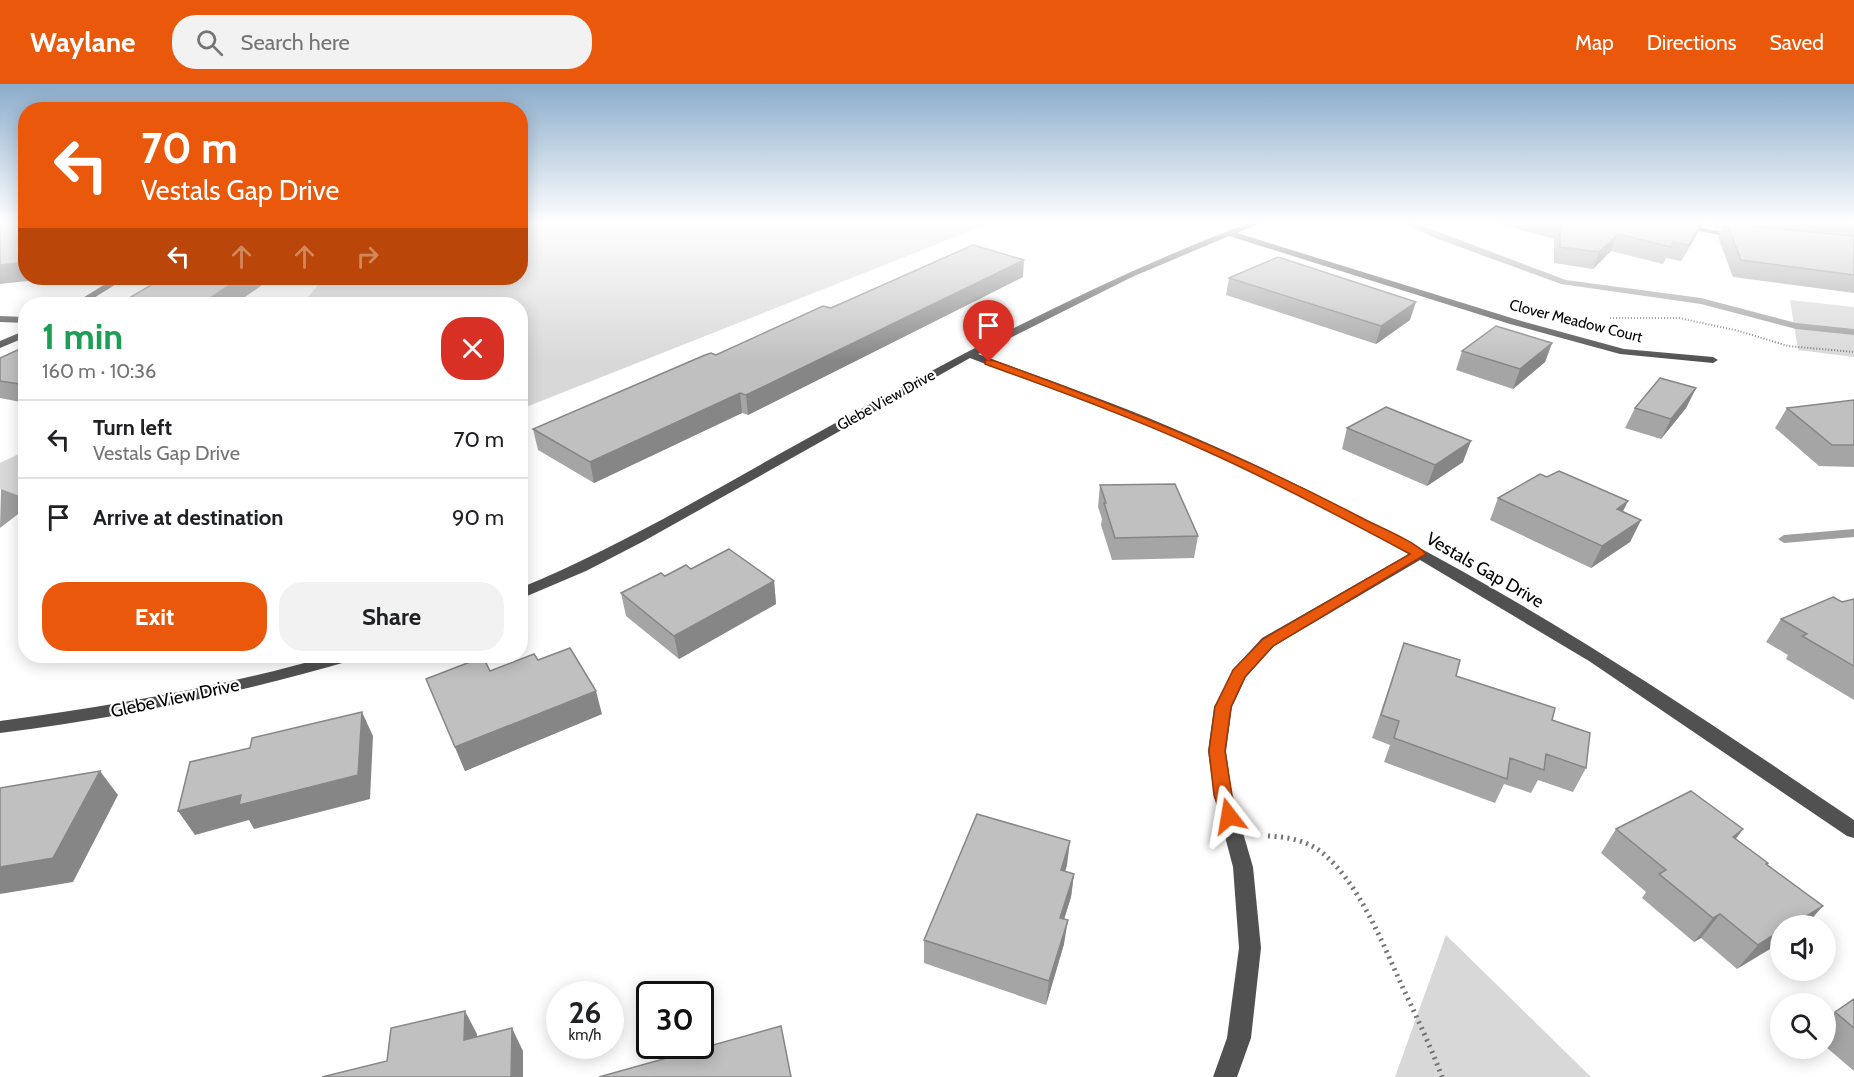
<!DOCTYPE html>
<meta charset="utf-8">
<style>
:root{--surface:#fff;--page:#f2f2f2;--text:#202124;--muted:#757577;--line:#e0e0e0;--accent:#ea580c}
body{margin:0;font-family:Cabin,sans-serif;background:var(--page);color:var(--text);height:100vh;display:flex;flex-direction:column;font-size:22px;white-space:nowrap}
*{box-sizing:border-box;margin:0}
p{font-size:20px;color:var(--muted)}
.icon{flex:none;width:33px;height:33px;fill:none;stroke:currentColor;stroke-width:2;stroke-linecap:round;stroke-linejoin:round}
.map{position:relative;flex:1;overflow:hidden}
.panel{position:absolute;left:18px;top:213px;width:510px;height:366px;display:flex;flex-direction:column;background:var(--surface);border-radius:24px;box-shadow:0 3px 15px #0003}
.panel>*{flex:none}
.guide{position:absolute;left:18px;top:18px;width:510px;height:183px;border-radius:24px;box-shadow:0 3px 15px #0003;background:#ea580c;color:#fff;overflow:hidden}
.tools{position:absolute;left:1770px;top:831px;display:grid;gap:12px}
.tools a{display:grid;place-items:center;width:66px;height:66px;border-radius:50%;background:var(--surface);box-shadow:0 3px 15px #0003;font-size:30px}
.speed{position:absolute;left:546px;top:897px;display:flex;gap:12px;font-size:30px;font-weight:700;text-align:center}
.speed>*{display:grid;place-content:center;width:78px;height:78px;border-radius:50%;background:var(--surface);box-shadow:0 3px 15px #0003;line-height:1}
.speed small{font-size:15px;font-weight:400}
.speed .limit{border:3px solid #111;border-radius:9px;background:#fff;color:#111}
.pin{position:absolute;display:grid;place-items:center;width:51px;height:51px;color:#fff;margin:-62px -26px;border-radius:50% 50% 50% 0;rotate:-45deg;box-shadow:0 0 6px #0007}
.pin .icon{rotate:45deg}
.me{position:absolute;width:66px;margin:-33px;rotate:346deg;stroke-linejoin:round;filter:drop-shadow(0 0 4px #0008)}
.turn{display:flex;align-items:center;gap:21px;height:126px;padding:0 24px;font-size:27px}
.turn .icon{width:78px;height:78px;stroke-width:2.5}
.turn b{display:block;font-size:42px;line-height:51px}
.lanes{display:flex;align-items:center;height:57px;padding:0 24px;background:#0003;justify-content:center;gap:30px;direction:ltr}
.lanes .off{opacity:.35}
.round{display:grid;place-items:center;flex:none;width:63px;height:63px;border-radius:24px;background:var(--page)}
.headline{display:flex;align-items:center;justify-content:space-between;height:102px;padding:0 24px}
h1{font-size:36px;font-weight:800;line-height:45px;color:#1e9e55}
.cta{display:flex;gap:12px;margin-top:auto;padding:12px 24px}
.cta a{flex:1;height:69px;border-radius:24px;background:var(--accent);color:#fff;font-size:24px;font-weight:800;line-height:69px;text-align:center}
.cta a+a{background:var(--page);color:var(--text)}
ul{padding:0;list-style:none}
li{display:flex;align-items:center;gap:18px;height:78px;padding:0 24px;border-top:2px solid var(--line)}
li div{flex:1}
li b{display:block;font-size:22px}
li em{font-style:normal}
header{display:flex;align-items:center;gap:36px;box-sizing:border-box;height:84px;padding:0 30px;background:var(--accent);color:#fff}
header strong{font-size:28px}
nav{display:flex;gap:33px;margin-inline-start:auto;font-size:21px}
.search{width:420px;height:54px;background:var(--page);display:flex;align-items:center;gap:15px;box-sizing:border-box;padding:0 21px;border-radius:24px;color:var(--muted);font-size:22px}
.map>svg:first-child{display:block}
.green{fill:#d8d8d8}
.water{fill:#9f9f9f}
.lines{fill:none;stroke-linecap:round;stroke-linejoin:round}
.stream{fill:#9f9f9f;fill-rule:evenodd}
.path-far1{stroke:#737373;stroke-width:2;stroke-dasharray:1 2;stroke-linecap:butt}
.path{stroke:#737373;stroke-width:5;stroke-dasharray:2 4.5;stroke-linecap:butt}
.minor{fill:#515151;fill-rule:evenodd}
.wall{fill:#a5a5a5}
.shaded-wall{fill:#868686}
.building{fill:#c0c0c0;stroke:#868686;stroke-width:1.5}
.route{fill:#ea580c;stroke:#983908;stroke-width:1.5}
.labels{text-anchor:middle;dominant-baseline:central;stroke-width:4.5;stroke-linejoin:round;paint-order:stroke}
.far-street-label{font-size:15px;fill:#000;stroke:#fff}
.street-label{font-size:18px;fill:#000;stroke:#fff}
</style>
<header>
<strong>Waylane</strong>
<div class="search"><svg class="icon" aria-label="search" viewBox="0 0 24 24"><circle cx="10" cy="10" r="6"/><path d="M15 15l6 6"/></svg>Search here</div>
<nav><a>Map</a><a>Directions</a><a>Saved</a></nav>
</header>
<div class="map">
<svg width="1854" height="993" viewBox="0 0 1854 993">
<rect width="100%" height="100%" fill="#fff"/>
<!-- green -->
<path class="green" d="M 521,138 L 993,138 L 521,325 L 520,220 L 302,220 L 324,194 L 520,194 Z
M 1790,216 L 1854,223 L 1854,273 L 1798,266 Z
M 25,367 L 25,415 L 0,405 L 0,379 Z
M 1446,851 L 1591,993 L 1395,993 Z"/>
<!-- water -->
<path class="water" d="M 1,405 L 25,414 L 26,424 L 0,444 Z"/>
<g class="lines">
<!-- stream -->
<path class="stream" d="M 1402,138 L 1412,138 L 1566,196 L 1701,214 L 1796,239 L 1854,245 L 1854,251 L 1796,245 L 1701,220 L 1561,200 L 1435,154 Z
M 1854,445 L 1854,453 L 1784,459 L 1778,455 L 1784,451 Z"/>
<!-- path-far1 -->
<path class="path-far1" d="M 1610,234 L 1679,234 L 1739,247 L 1788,262 L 1854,268"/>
<!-- path -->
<path class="path" d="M 1268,752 C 1287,753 1305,756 1320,767 C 1359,797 1383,861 1403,904 C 1417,934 1431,963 1442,993"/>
<!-- minor -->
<path class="minor" d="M 1251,138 L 1263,138 L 1237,149 L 1518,236 L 1624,265 L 1713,273 L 1718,276 L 1713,279 L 1620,270 L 1510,240 L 1229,152 L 1132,193 L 978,270 C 1042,294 1107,316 1170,343 C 1247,375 1321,412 1395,451 C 1555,534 1705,635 1854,736 L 1854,754 L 1847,752 L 1589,577 L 1420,476 L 1274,562 L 1246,593 L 1232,623 L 1226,667 L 1232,711 L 1253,783 L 1261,864 L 1251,954 L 1237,993 L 1213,993 L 1227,954 L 1239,864 L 1233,783 L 1214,711 L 1208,667 L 1214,623 L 1233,586 L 1262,554 L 1409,470 C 1320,420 1227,374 1133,336 C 1079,314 1024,295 970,274 L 644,457 L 586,487 L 520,515 L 520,504 C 618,464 709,409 801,358 C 948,277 1095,197 1251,138 Z
M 1653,138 L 1672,138 L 1744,152 L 1740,155 Z
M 115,194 L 126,194 L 84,220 L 73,220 Z
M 0,232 L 26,233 L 26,239 L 0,238 Z
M 26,246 L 26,253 L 0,264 L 0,257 Z
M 330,572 L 355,572 L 353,576 C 237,610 120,634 0,649 L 0,637 C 111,622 222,603 330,572 Z"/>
</g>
<!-- wall -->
<path class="wall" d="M 1492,138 L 1704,138 L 1701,141 L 1681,177 L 1666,174 L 1663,180 L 1611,167 L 1593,185 L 1554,179 L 1554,155 Z
M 1713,138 L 1854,138 L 1854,209 L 1733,193 L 1718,153 L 1722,144 L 1714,143 Z
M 1023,193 L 748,331 L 742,329 L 594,399 L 538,366 L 533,345 L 831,224 Z
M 1229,194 L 1410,236 L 1376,260 L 1226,211 Z
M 1552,259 L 1545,278 L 1513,305 L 1456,286 L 1462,267 Z
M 26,264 L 26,319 L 0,314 L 0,274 Z
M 1696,304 L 1686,324 L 1661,355 L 1625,344 L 1635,324 Z
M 1854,316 L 1854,383 L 1819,382 L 1775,344 L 1787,324 Z
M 1347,344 L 1463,378 L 1427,402 L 1342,365 Z
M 1547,393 L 1628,417 L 1623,427 L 1641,436 L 1630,458 L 1591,484 L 1490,436 L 1498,414 Z
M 1100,401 L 1198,452 L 1194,474 L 1112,476 L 1101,441 L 1102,435 L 1098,423 Z
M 691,485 L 774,497 L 776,520 L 679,575 L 626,532 L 621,509 L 665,492 Z
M 1854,515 L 1854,616 L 1786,575 L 1788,571 L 1766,558 L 1781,535 Z
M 1404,559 L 1456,592 L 1552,636 L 1586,684 L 1573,708 L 1538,696 L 1531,709 L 1504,700 L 1495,719 L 1384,678 L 1390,661 L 1372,654 Z
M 538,576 L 602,630 L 465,687 L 426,595 L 490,587 Z
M 1616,745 L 1743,745 L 1736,755 L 1767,781 L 1823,822 L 1805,842 L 1780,842 L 1737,885 L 1701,854 L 1694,858 L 1642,814 L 1646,808 L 1601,769 Z
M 1067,781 L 1065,787 L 1074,790 L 1071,813 L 1064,835 L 1064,860 L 1046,921 L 924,879 L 924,856 Z
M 1854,915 L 1854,987 L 1826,963 L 1826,938 L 1835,928 Z"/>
<!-- shaded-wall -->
<path class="shaded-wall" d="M 1702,138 L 1698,149 L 1681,177 L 1689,161 Z
M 1618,150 L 1611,167 L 1593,185 L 1599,168 Z
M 1024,176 L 1023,193 L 748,331 L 746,311 Z
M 26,178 L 26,194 L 53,194 L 0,200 L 0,181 Z
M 240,194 L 272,194 L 235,220 L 208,220 L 210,214 Z
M 1416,218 L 1410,236 L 1376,260 L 1381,242 Z
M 1552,259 L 1545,278 L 1513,305 L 1520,285 Z
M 1696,304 L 1686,324 L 1661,355 L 1671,335 Z
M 740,309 L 742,329 L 594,399 L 590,378 Z
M 1471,357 L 1463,378 L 1427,402 L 1435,381 Z
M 1628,417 L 1617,439 L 1617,425 Z
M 1641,436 L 1630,458 L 1591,484 L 1602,462 Z
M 774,497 L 776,520 L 679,575 L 674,552 Z
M 596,607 L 602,630 L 465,687 L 455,663 Z
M 362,628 L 373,652 L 370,715 L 254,745 L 249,736 L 195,751 L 178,727 Z
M 100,687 L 118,711 L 73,798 L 0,810 L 0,783 Z
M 1743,745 L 1724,769 L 1733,753 Z
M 1070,757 L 1067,781 L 1058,810 L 1061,786 Z
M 1074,790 L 1071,813 L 1057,858 L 1060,834 Z
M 1823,822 L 1805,842 L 1790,842 Z
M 1720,830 L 1701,854 L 1694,858 L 1713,834 Z
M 1068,836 L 1064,860 L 1046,921 L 1049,897 Z
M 1780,847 L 1780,859 L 1737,885 L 1758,861 Z
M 465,927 L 477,950 L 476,979 L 464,956 Z
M 512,944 L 523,967 L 523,993 L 511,993 Z"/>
<!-- building -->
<path class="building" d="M 0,138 L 26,138 L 26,178 L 0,181 Z
M 1557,138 L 1702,138 L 1689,161 L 1673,158 L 1671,163 L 1618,150 L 1599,168 L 1560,163 L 1560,139 Z
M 1726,138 L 1733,138 L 1760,143 L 1854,152 L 1854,191 L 1741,176 Z
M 1823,138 L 1854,138 L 1854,142 Z
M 973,161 L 1024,176 L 746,311 L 740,309 L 590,378 L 533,345 L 705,271 L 711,269 L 716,271 L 823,222 L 831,224 Z
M 1278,173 L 1416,218 L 1381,242 L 1229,194 Z
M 163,194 L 240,194 L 210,214 L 217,214 L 208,220 L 119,220 Z
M 1496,242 L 1552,259 L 1520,285 L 1462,267 Z
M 22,264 L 26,264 L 26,301 L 0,297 L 0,274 Z
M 1660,294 L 1696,304 L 1671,335 L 1635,324 Z
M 1854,316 L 1854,361 L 1832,361 L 1787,324 Z
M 1386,323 L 1471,357 L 1435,381 L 1347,344 Z
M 1559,387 L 1628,417 L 1617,425 L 1641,436 L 1602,462 L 1498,414 L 1540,390 L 1547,393 Z
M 1175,400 L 1198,452 L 1115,454 L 1104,419 L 1106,419 L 1100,401 Z
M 729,465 L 774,497 L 674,552 L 621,509 L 661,489 L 665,492 L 686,481 L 691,485 Z
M 1833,513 L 1842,518 L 1854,515 L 1854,582 L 1802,552 L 1807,550 L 1781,535 Z
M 1404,559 L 1460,576 L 1456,592 L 1555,624 L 1552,636 L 1590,649 L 1586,684 L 1546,670 L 1544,686 L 1510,674 L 1507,695 L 1394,654 L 1399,637 L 1381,631 Z
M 570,564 L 596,607 L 455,663 L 426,595 L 483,573 L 490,587 L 534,570 L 538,576 Z
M 362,628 L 358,691 L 239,721 L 241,711 L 178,727 L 190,678 L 250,664 L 252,654 Z
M 100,687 L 53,774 L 0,783 L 0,704 Z
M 1691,707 L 1743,745 L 1733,753 L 1768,779 L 1766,780 L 1823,822 L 1790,842 L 1780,842 L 1780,847 L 1758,861 L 1720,830 L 1713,834 L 1659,790 L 1666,786 L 1616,745 Z
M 977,730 L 1070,757 L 1061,786 L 1074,790 L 1060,834 L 1068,836 L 1049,897 L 924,856 Z
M 1854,915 L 1854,944 L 1835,928 Z
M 465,927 L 464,956 L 512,944 L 511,993 L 322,993 L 387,977 L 391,944 Z
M 781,942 L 791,993 L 599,993 Z"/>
<!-- sky -->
<linearGradient id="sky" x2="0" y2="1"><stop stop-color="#8baccb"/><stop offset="0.5" stop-color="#fff"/><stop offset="1" stop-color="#fff" stop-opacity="0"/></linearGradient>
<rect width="1854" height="277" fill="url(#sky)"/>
<!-- route -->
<path class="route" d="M 985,276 L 992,276 C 1117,321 1240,370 1358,432 C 1374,441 1415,457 1426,470 L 1273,562 L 1245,593 L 1231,623 L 1225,667 L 1232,711 L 1238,732 L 1235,737 L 1229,739 L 1223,737 L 1214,711 L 1209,667 L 1215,623 L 1233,586 L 1263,555 L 1410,470 C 1343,434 1275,398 1206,367 C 1134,334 1059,307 985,280 Z"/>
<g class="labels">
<!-- far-street labels -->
<g class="far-street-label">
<text transform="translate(1576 237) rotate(14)">Clover Meadow Court</text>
<text transform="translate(886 316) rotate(-29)">Glebe View Drive</text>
</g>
<!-- street labels -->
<g class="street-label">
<text transform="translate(1485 486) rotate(30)">Vestals Gap Drive</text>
<text transform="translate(175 614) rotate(-12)">Glebe View Drive</text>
</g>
</g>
</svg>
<div class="tools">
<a><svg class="icon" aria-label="sound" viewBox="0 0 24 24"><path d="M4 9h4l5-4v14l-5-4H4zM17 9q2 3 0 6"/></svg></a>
<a><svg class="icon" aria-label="search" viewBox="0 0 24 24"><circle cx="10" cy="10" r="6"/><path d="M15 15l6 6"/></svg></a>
</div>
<div class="speed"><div>26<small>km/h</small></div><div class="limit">30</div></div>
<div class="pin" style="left:989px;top:278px;background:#d93025"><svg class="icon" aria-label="arrive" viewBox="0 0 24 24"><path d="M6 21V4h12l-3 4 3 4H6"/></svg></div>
<svg class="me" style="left:1229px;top:732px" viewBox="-20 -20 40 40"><path d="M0-17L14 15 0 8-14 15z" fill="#ea580c" stroke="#fff" stroke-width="4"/></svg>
<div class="guide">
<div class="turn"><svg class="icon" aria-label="left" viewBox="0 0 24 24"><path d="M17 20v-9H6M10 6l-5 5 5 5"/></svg><div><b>70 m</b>Vestals Gap Drive</div></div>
<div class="lanes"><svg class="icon" aria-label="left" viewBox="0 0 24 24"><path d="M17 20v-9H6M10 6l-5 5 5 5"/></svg><svg class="icon off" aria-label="ahead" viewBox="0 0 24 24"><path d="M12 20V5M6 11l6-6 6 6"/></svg><svg class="icon off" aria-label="ahead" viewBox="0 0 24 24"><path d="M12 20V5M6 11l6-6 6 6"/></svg><svg class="icon off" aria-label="right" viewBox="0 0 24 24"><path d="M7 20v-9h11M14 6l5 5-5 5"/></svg></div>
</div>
<section class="panel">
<div class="headline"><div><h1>1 min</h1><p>160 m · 10:36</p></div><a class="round" style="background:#d93025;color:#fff"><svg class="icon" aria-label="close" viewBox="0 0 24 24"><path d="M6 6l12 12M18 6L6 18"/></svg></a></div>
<ul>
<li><svg class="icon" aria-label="left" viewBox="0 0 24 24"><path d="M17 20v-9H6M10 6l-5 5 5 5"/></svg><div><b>Turn left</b><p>Vestals Gap Drive</p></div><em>70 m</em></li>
<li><svg class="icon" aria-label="arrive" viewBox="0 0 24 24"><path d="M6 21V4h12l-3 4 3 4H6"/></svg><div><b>Arrive at destination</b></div><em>90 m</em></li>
</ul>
<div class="cta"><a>Exit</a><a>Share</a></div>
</section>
</div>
